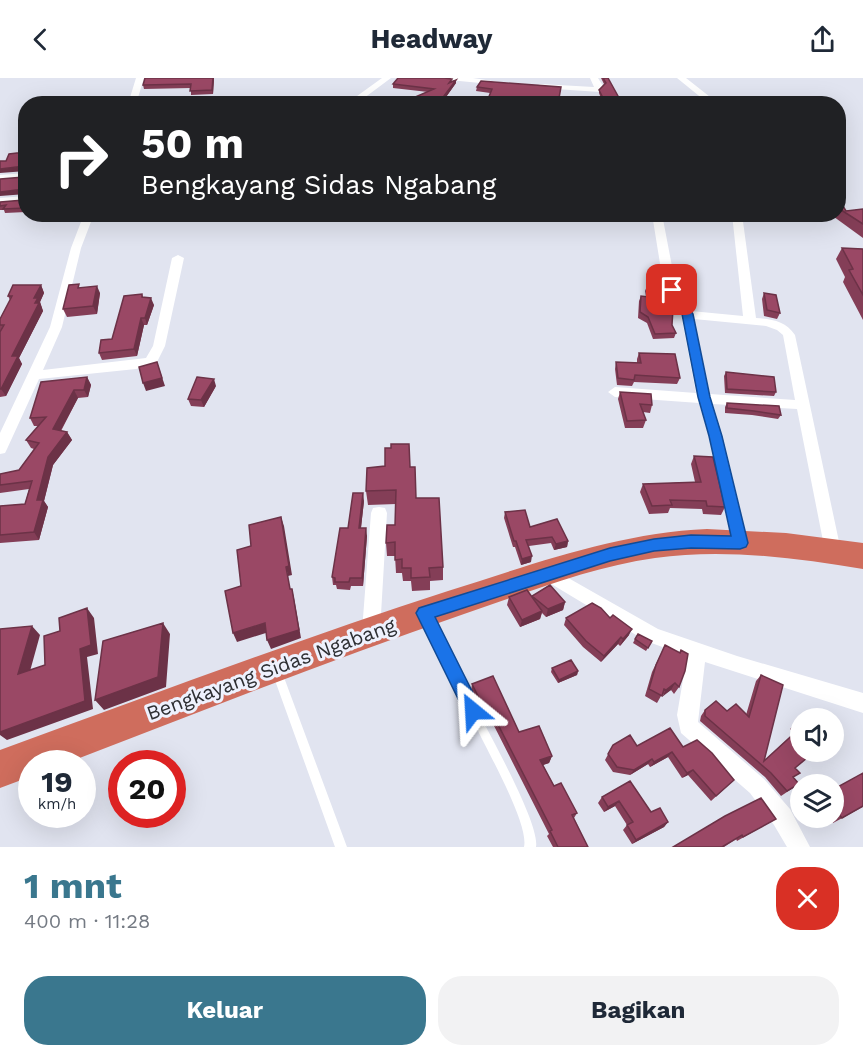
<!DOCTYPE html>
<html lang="id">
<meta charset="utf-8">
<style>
:root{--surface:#fff;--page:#f2f2f3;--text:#1f2937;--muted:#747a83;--accent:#3a778e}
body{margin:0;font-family:"Work Sans",sans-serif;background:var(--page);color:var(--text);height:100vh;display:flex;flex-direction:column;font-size:22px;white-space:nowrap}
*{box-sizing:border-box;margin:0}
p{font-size:20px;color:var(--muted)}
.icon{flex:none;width:33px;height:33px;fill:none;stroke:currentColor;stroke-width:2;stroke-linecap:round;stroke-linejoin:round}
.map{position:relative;height:769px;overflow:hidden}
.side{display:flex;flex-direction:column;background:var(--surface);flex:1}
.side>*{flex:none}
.hud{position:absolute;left:18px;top:18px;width:828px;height:126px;border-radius:24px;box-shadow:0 6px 24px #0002;background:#202124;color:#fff;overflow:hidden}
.tools{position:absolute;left:790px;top:630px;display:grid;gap:12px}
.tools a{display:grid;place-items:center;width:54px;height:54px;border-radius:50%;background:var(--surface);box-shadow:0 6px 24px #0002;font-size:30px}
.speed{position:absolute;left:18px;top:672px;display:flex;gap:12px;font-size:30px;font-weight:700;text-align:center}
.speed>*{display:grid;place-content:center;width:78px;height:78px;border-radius:50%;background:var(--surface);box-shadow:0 6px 24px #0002;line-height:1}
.speed small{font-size:15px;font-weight:400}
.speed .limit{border:9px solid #d22;background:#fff;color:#111}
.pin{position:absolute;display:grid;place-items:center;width:51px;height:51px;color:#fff;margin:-26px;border-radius:12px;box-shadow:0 3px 9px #0006}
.me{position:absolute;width:66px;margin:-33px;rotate:333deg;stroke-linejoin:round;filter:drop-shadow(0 0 4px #0008)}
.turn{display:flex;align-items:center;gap:21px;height:126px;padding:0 24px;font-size:27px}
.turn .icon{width:78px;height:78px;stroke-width:2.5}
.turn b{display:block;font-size:42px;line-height:51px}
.round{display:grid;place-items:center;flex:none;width:63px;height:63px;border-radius:24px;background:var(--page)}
.overview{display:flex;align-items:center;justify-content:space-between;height:102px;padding:0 24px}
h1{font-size:36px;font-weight:700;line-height:45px;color:var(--accent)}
.cta{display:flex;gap:12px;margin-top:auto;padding:12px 24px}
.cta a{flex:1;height:69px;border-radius:24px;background:var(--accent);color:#fff;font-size:24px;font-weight:700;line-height:69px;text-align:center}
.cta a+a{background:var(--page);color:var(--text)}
header{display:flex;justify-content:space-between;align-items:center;height:78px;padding:0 24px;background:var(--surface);font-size:27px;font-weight:700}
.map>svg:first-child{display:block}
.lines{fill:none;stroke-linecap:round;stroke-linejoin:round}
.lane{fill:#fff;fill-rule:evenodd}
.street{fill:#fff;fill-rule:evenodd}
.highway{fill:#cf6d5d;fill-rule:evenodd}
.wall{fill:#843e57}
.shaded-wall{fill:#6c3247}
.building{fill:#9a4865;stroke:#6c3247;stroke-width:1.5}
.route{fill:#1a73e8;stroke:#114b97;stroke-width:1.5}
.labels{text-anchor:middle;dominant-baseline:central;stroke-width:6;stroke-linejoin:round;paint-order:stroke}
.near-street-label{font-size:20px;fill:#2e2f33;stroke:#eef1fd}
</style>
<header><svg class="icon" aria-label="back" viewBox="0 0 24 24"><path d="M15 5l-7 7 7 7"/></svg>Headway<svg class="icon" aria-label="share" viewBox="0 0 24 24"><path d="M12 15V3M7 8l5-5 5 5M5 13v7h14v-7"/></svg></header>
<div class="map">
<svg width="863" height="769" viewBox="0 0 863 769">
<rect width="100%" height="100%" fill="#e1e4f0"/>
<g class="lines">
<!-- lane -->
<path class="lane" d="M 427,536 L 430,537 C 448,572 465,606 482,641 C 494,665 540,747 536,769 L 524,769 C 529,748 492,681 481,659 C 462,620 441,580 423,540 L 424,537 Z
M 277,589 L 280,591 L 282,594 L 347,769 L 335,769 L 272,594 L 274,591 Z"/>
<!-- street -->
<path class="street" d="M 136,0 L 144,0 L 136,26 L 128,26 Z
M 382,0 L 391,0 L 356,26 L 346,26 Z
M 445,0 L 473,0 L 505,5 L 501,7 L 449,2 Z
M 590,0 L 598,0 L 603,8 L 600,14 L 540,10 L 536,8 L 540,6 L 594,9 Z
M 677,0 L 686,0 L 719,26 L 709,26 Z
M 26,95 L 26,101 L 0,103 L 0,97 Z
M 26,118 L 26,124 L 0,126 L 0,120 Z
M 84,136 L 94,136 L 81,170 L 62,249 L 43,292 L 146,280 L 153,268 L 172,180 L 178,177 L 184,180 L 165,268 L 156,286 L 136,291 L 39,301 L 7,371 L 5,375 L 0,376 L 0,355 L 50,249 L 71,170 Z
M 652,136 L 662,136 L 675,204 L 691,233 L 743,238 L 732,136 L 742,136 L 756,240 C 772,241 786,243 795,257 L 841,473 L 839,478 L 833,480 L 827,478 L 825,473 L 797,331 L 713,326 L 723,358 L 748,465 L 746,470 L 740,472 L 734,470 L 732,465 L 709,358 L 699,325 L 615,319 L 608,314 L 615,309 L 696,315 L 681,236 L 663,204 ZM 694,241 L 766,248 L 777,252 L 783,257 L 795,322 L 710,316 Z
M 379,429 L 385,430 L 387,435 L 380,553 L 377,559 L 371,561 L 365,559 L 362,553 L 371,435 L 373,430 Z
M 549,489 L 658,551 L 737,578 L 863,615 L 863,635 L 705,584 L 698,644 L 764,701 L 790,731 L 810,769 L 787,769 L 774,747 L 750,715 L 681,655 L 677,637 L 687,578 L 646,563 L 543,501 L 540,496 L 543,491 Z"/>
<!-- highway -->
<path class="highway" d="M 707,451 L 786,455 L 863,465 L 863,491 C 795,480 724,470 655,480 C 590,489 527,515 464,536 C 330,582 197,635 64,686 L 32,686 L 32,698 L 0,710 L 0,672 C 149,618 297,562 448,513 C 534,486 617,455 707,451 Z"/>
</g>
<!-- wall -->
<path class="wall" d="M 145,0 L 214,0 L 213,16 L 191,17 L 191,10 L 144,11 L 143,7 Z
M 601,0 L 609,0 L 603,26 L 599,15 L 599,12 L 604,6 Z
M 456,2 L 456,5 L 441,26 L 408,26 L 408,22 L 428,14 L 393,10 L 393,6 L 451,3 Z
M 477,9 L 561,9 L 490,15 L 476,13 Z
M 26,120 L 26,134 L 5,135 L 4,132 L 0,132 L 0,124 L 24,122 Z
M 838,120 L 846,133 L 863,131 L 863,160 L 830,136 L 838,136 Z
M 673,136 L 690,136 L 689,140 L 673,138 Z
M 718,136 L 729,136 L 728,138 L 718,138 Z
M 842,170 L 863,171 L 863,242 L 843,204 L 845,199 L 836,181 Z
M 41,207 L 44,215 L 40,224 L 43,233 L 19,280 L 22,286 L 6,318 L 0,319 L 0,241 L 10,222 L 8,218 Z
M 647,208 L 667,230 L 672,247 L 676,255 L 674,260 L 653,261 L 647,245 L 638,240 L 639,223 L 641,218 L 646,219 L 645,213 Z
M 81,209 L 100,215 L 97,236 L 67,239 L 63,231 Z
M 764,215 L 780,235 L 777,241 L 764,238 L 762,221 Z
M 142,216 L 143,219 L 154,227 L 147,247 L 144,247 L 137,278 L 102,282 L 99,275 L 112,261 Z
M 639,275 L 680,300 L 677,306 L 634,304 L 632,308 L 617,307 L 615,291 L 616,284 L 637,285 L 637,281 Z
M 726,294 L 776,314 L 774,318 L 725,315 L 724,298 Z
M 87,299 L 91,307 L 88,319 L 78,320 L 61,353 L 67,354 L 72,362 L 53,387 L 44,423 L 48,429 L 39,462 L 0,465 L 0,428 L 25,426 L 29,411 L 0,415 L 0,396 L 19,392 L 34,371 L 31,370 L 26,362 L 39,348 L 34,348 L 30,340 Z
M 216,308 L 204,329 L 191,328 L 188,321 Z
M 620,314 L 652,327 L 650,335 L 643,334 L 646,342 L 643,350 L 625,350 L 618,321 Z
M 727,325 L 781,337 L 778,341 L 752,337 L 725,335 L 725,329 Z
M 391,370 L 410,389 L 416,420 L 443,489 L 443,502 L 430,503 L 430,512 L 412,513 L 411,503 L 403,503 L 402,495 L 396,495 L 395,478 L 387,478 L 386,465 L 395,447 L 396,426 L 368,427 L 366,413 L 385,388 Z
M 694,378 L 725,429 L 721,437 L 703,436 L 702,431 L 670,430 L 668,435 L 649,436 L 640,414 L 643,406 L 695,404 L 691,386 Z
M 364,423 L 361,450 L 367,458 L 363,508 L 351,508 L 350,512 L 337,511 L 336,507 L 333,507 L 332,499 L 348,450 Z
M 505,434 L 530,449 L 568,463 L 567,469 L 554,472 L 551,465 L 529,468 L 531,484 L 521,487 L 515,469 L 513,469 L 504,440 Z
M 532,518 L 565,524 L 563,532 L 546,539 L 542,535 L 540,541 L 520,549 L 507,527 L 509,519 L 532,519 Z
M 566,540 L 610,540 L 629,557 L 620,568 L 618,566 L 601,584 L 583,569 L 564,547 Z
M 635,561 L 652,563 L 646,573 L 633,565 Z
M 665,567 L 680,575 L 681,572 L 679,609 L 674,616 L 671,612 L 661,618 L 657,625 L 645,618 L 652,594 Z
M 552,590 L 578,593 L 577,597 L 558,605 L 551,594 Z
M 761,597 L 764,683 L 794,655 L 790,651 L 801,641 L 794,700 L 799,706 L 781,718 L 765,699 L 700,643 L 701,638 L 705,632 L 727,633 L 746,637 L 756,603 Z
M 472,606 L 519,654 L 552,678 L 549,685 L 543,687 L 554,708 L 577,735 L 574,740 L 588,769 L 553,769 L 547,758 L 549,756 L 488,636 L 485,637 L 482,631 L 480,632 L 471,614 Z
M 613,667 L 683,669 L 734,702 L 711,723 L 688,697 L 682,700 L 668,679 L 650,689 L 648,686 L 630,697 L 613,694 L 605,682 Z
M 630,703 L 651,734 L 668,744 L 664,749 L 632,766 L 623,752 L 627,747 L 615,728 L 604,734 L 598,725 L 602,719 Z
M 834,711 L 863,729 L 833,745 L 829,740 L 834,740 Z
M 776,741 L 737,763 L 736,761 L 724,769 L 673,769 Z"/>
<!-- shaded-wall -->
<path class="shaded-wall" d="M 213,0 L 214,0 L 213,16 L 212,12 Z
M 456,2 L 456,5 L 441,26 L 439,26 Z
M 24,88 L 26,93 L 0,95 L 0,91 Z
M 24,111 L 26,116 L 0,118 L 0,114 Z
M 41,207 L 44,215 L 40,224 L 43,233 L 19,280 L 22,286 L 6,318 L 1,311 L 12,278 L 34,220 Z
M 97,208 L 100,215 L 97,236 L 93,228 Z
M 151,220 L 154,227 L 147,247 L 145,240 Z
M 141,240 L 144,247 L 137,278 L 134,271 Z
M 157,284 L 165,308 L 146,313 L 143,305 Z
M 87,299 L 91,307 L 88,319 L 84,312 Z
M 214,301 L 216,308 L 204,329 L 201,322 Z
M 74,312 L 78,320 L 57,359 L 53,351 Z
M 67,354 L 72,362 L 53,387 L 44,423 L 48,429 L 39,462 L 34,454 L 37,422 L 48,379 Z
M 363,415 L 364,423 L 360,458 L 359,450 Z
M 281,439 L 284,448 L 292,497 L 288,498 L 293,521 L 286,489 Z
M 366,450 L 367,458 L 363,508 L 362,500 Z
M 568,463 L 567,469 L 554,472 L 556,466 Z
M 532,478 L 531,484 L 521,487 L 522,481 Z
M 292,511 L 294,520 L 301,560 L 271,571 L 267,562 Z
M 565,524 L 563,532 L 546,539 L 548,531 Z
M 87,530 L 94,540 L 98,576 L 87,579 L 93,631 L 7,662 L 0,657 L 0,654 L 80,571 Z
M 542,533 L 540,541 L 520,549 L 522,542 Z
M 163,545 L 170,556 L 166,609 L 104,632 L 95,622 Z
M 265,545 L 269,554 L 237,564 L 233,555 Z
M 32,548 L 40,557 L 27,604 L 18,596 Z
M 632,551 L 629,557 L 620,568 L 623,561 Z
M 621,559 L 618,566 L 601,584 L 604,578 Z
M 578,593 L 577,597 L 558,605 L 559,602 Z
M 675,605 L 671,612 L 662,619 L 666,612 Z
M 483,623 L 482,631 L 480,632 L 481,624 Z
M 489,629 L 488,636 L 485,637 L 486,630 Z
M 672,674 L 668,679 L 650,689 L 654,684 Z
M 552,678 L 549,685 L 537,689 L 540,682 Z
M 652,681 L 648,686 L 630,697 L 634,692 Z
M 693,692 L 688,697 L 682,700 L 687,695 Z
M 619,723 L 615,728 L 604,734 L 608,729 Z
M 668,744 L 664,749 L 632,766 L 636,762 Z"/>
<!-- building -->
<path class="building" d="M 145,0 L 213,0 L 212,12 L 190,13 L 191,6 L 143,7 Z
M 398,0 L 444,0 L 452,1 L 449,5 L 456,2 L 438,26 L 408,22 L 434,11 L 393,6 Z
M 603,0 L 608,0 L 618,18 L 616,26 L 603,26 L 604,22 L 599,12 L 606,5 Z
M 481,3 L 561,9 L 559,20 L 578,21 L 577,26 L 486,26 L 492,11 L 477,9 Z
M 17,75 L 26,75 L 26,94 L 24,88 L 0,91 L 0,83 L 6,83 L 9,76 Z
M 26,98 L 26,117 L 24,111 L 0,114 L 0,101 L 24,99 Z
M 26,120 L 26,130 L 3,131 L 6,127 L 0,128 L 0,124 L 24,122 Z
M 838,120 L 846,133 L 863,131 L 863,146 L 838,130 Z
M 842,170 L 863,171 L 863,217 L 849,192 L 853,191 Z
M 79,206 L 78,210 L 97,208 L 93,228 L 63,231 L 69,207 Z
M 13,207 L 41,207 L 34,220 L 38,220 L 35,225 L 39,225 L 12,278 L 18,278 L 1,311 L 0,311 L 0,254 L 4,247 L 0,247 L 0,241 L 12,218 L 8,218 Z
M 647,208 L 662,208 L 667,230 L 673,231 L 672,247 L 676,255 L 655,256 L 648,239 L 640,234 L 641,218 L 649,219 Z
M 764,215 L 776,217 L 780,235 L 767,232 Z
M 142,216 L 142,219 L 151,220 L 145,240 L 141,240 L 134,271 L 99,275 L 101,262 L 112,261 L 124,218 Z
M 639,275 L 675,276 L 680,300 L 635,297 L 634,302 L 618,300 L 616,284 L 641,285 Z
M 157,284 L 162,300 L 143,305 L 139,289 Z
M 726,294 L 774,299 L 776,314 L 727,311 Z
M 87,299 L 84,312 L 74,312 L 53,351 L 67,354 L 48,379 L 37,422 L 43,422 L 34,454 L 0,457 L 0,428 L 25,426 L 32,403 L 0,407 L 0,396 L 19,392 L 39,365 L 26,362 L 46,339 L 30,340 L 41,304 Z
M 197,299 L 214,301 L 201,322 L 188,321 Z
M 620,314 L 651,316 L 652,327 L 640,326 L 646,342 L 627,343 Z
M 727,325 L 779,328 L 781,337 L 754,333 L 727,330 Z
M 391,366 L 409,366 L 410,389 L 415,389 L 416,420 L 439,420 L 443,489 L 429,490 L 430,499 L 411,500 L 411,490 L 402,490 L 402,481 L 395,482 L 395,464 L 386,465 L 387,447 L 395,447 L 396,412 L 366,413 L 367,390 L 385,388 L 385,370 L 391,370 Z
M 694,378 L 713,379 L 725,429 L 707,428 L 706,423 L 670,422 L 672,427 L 652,428 L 643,406 L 701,404 Z
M 353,415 L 363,415 L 359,450 L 366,450 L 362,500 L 350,500 L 349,504 L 335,504 L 335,500 L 332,499 L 340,450 L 348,450 Z
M 525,432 L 530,449 L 557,441 L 568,463 L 556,466 L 552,459 L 526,462 L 532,478 L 522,481 L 516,463 L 514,463 L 505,434 Z
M 281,439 L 289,488 L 286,489 L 290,511 L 292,511 L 299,552 L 267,562 L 265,545 L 233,555 L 225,513 L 241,508 L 237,472 L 251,468 L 249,447 Z
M 550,507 L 565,524 L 548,531 L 532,518 Z
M 527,512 L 542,533 L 522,542 L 509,519 Z
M 592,525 L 601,530 L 610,540 L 613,537 L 632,551 L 623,561 L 621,559 L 604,578 L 586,563 L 566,540 Z
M 87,530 L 91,567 L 80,571 L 85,623 L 0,654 L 0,551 L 32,548 L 18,596 L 45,587 L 44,558 L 60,553 L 59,540 Z
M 163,545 L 158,599 L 95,622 L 103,563 Z
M 638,556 L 652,563 L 648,570 L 635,561 Z
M 665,567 L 680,575 L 681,572 L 688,576 L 685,593 L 679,609 L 675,605 L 666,612 L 664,611 L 662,618 L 649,611 L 656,587 Z
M 571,582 L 578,593 L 559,602 L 552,590 Z
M 761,597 L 783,607 L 764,683 L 800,650 L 795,646 L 801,641 L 801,674 L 814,674 L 795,690 L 800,695 L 793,699 L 799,706 L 787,713 L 771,695 L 705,638 L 705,632 L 716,623 L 727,633 L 736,626 L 749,639 Z
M 493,598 L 519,654 L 539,648 L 552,678 L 540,682 L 554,708 L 561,705 L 577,735 L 572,737 L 588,769 L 558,769 L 550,753 L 552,752 L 489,629 L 486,630 L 483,623 L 481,624 L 472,606 Z
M 810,634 L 816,640 L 802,640 Z
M 670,650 L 683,669 L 697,662 L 712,675 L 734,702 L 716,718 L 693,692 L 687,695 L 672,674 L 654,684 L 652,681 L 634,692 L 617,689 L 608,676 L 613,667 L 630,657 L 637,668 Z
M 863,695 L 863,728 L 842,740 L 834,731 L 834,711 Z
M 630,703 L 651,734 L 660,730 L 668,744 L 636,762 L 627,747 L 633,744 L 619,723 L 608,729 L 602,719 Z
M 761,720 L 776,741 L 743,759 L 742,757 L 722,769 L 673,769 L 725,738 Z"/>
<!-- route -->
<path class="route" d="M 672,208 L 676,209 L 693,236 L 710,319 L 722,358 L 748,465 L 746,469 L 740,471 L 691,470 L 654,473 L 610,483 L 435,539 L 482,633 L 479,639 L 473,642 L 467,639 L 416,535 L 419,530 L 610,470 L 654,461 L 691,457 L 731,458 L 709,358 L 698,319 L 682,236 L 667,212 Z"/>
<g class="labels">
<!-- near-street labels -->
<g class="near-street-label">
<text transform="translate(271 591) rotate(-20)">Bengkayang Sidas Ngabang</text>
</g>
</g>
</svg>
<div class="tools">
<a><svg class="icon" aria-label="sound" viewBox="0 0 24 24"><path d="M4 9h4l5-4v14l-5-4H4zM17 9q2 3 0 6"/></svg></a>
<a><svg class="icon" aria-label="layers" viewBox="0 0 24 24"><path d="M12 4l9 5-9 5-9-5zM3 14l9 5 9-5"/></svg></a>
</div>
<div class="speed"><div>19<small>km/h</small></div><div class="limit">20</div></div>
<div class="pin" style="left:672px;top:212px;background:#d93025"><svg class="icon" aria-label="arrive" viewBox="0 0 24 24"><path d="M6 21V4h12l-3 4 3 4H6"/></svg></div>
<svg class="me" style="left:473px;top:633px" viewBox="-20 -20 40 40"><path d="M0-17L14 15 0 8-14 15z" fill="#1a73e8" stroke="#fff" stroke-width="4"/></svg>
<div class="hud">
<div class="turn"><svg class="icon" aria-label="right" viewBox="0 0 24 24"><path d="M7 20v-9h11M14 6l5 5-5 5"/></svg><div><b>50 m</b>Bengkayang Sidas Ngabang</div></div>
</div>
</div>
<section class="side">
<div class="overview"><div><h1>1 mnt</h1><p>400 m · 11:28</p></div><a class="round" style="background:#d93025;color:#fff"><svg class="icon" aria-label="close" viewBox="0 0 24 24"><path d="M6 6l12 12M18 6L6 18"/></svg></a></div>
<div class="cta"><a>Keluar</a><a>Bagikan</a></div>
</section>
